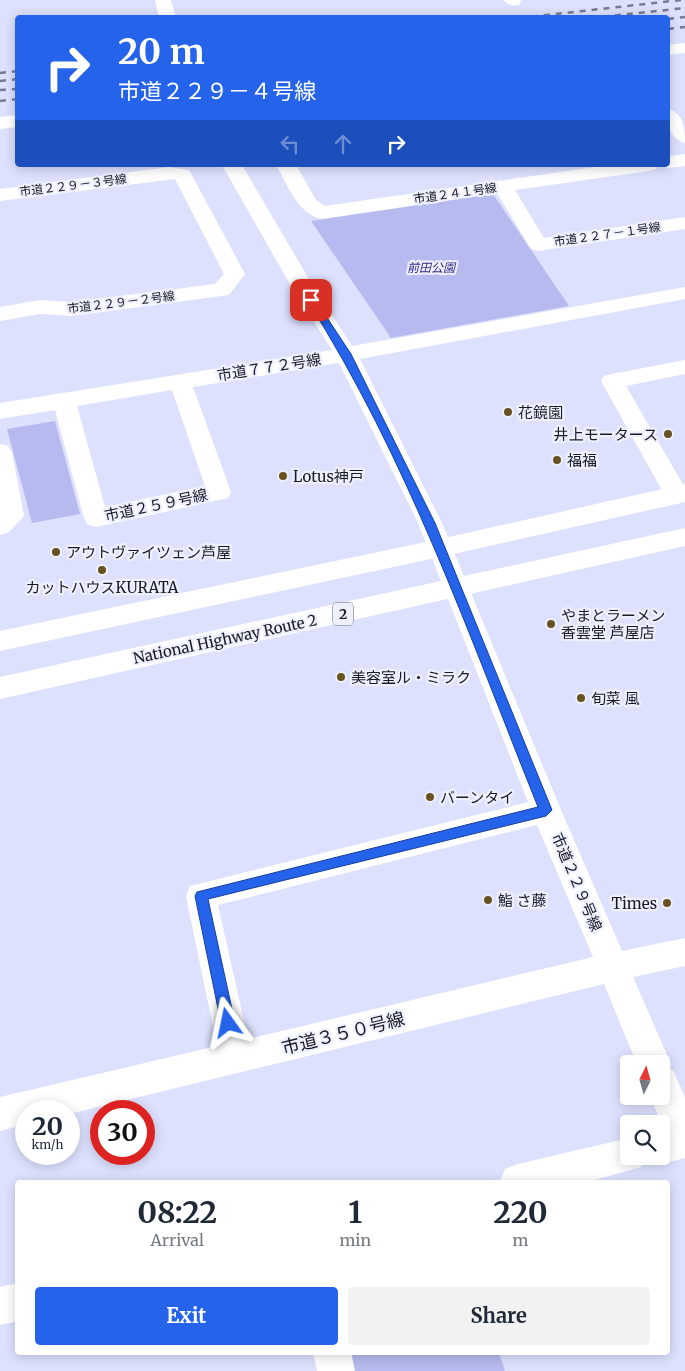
<!DOCTYPE html>
<meta charset="utf-8">
<style>
:root{--surface:#fff;--page:#f2f2f3;--text:#1f2937;--muted:#747a83;--accent:#2563eb}
body{margin:0;font-family:Merriweather,"Noto Sans JP",serif;background:var(--page);color:var(--text);height:100vh;display:flex;flex-direction:column;font-size:19px;white-space:nowrap}
*{box-sizing:border-box;margin:0}
p{font-size:16px;color:var(--muted)}
.icon{flex:none;width:28px;height:28px;fill:none;stroke:currentColor;stroke-width:2;stroke-linecap:round;stroke-linejoin:round}
.map{position:relative;flex:1;overflow:hidden}
.side{position:absolute;left:15px;top:1180px;width:655px;height:175px;display:flex;flex-direction:column;background:var(--surface);border-radius:5px;box-shadow:0 2px 12px #0003}
.side>*{flex:none}
.guide{position:absolute;left:15px;top:15px;width:655px;height:152px;border-radius:5px;box-shadow:0 2px 12px #0003;background:#2563eb;color:#fff;overflow:hidden}
.needle{width:32px;rotate:5deg}
.buttons{position:absolute;left:620px;top:1055px;display:grid;gap:10px}
.buttons a{display:grid;place-items:center;width:50px;height:50px;border-radius:5px;background:var(--surface);box-shadow:0 2px 12px #0003;font-size:25px}
.speed{position:absolute;left:15px;top:1100px;display:flex;gap:10px;font-size:25px;font-weight:700;text-align:center}
.speed>*{display:grid;place-content:center;width:65px;height:65px;border-radius:50%;background:var(--surface);box-shadow:0 2px 12px #0003;line-height:1}
.speed small{font-size:12px;font-weight:400}
.speed .limit{border:8px solid #d22;background:#fff;color:#111}
.pin{position:absolute;display:grid;place-items:center;width:42px;height:42px;color:#fff;margin:-21px;border-radius:10px;box-shadow:0 2px 8px #0006}
.me{position:absolute;width:55px;margin:-28px;rotate:348deg;stroke-linejoin:round;filter:drop-shadow(0 0 4px #0008)}
.turn{display:flex;align-items:center;gap:18px;height:105px;padding:0 20px;font-size:22px}
.turn .icon{width:65px;height:65px;stroke-width:2.5}
.turn b{display:block;font-size:35px;line-height:42px}
.lanes{display:flex;align-items:center;height:48px;padding:0 20px;background:#0003;justify-content:center;gap:25px;direction:ltr}
.lanes .off{opacity:.35}
.eta{display:flex;justify-content:space-evenly;align-items:center;height:85px;text-align:center}
.eta b{font-size:30px;font-weight:700;line-height:35px}
.button{display:flex;gap:10px;margin-top:auto;padding:10px 20px}
.button a{flex:1;height:58px;border-radius:5px;background:var(--accent);color:#fff;font-size:20px;font-weight:700;line-height:58px;text-align:center}
.button a+a{background:var(--page);color:var(--text)}
.map>svg:first-child{display:block}
.green{fill:#b6baee}
.lines{fill:none;stroke-linecap:round;stroke-linejoin:round}
.minor{fill:#fff;fill-rule:evenodd}
.highway{fill:#fff;fill-rule:evenodd}
.rail{stroke:#787a8f;stroke-width:2.5;stroke-dasharray:6 6;stroke-linecap:butt}
.route{fill:#2563eb;stroke:#184099}
.poi-dot{fill:#685221;stroke:#eef0fe;stroke-width:2}
.labels{text-anchor:middle;dominant-baseline:central;stroke-width:4.5;stroke-linejoin:round;paint-order:stroke}
.far-street-label{font-size:12px;fill:#191a27;stroke:#eef0fe}
.far-park-label{font-size:12px;font-style:italic;fill:#342a85;stroke:#eef0fe}
.shield{fill:#eef0fe;stroke:#595a68;stroke-width:1}
.shield-label{font-size:14px;font-weight:bold;fill:#191a27}
.street-label{font-size:15px;fill:#191a27;stroke:#eef0fe}
.poi-label{font-size:15px;fill:#191a27;stroke:#eef0fe;text-anchor:start}
.near-street-label{font-size:18px;fill:#191a27;stroke:#eef0fe}
</style>
<div class="map">
<svg width="685" height="1371" viewBox="0 0 685 1371">
<rect width="100%" height="100%" fill="#dee1fe"/>
<!-- green -->
<path class="green" d="M 493,194 L 569,306 L 391,338 L 311,221 Z
M 55,421 L 80,514 L 32,523 L 7,429 Z
M 349,1353 L 499,1353 L 505,1371 L 353,1371 Z"/>
<g class="lines">
<!-- minor -->
<path class="minor" d="M 155,0 L 171,0 L 176,18 L 159,18 Z
M 504,0 L 521,0 L 521,1 L 519,5 C 512,6 508,6 504,0 Z
M 685,43 L 685,53 L 668,55 L 668,45 Z
M 668,109 C 684,113 685,129 685,143 C 670,139 666,123 668,109 Z
M 18,115 L 18,127 L 0,129 L 0,117 Z
M 685,154 L 685,166 L 668,168 L 660,165 L 668,165 L 668,156 Z
M 222,165 L 242,165 L 313,286 L 352,346 L 685,287 L 685,299 L 360,359 L 442,523 L 561,810 L 622,951 L 685,938 L 685,966 L 633,977 L 671,1064 L 669,1069 L 673,1070 L 685,1098 L 685,1158 L 661,1164 L 649,1159 L 647,1156 L 661,1156 L 661,1130 L 664,1129 L 650,1096 L 661,1096 L 661,1064 L 637,1064 L 604,984 L 69,1114 L 69,1111 L 26,1111 L 26,1124 L 0,1131 L 0,1097 L 217,1046 L 186,896 L 190,886 L 528,802 L 418,523 L 339,363 L 193,387 L 231,492 L 228,498 L 96,527 L 87,524 L 84,518 L 55,410 L 0,419 L 0,403 L 332,350 L 291,286 ZM 172,390 L 205,486 L 105,507 L 77,406 ZM 537,825 L 593,957 L 248,1039 L 218,905 Z
M 276,165 L 296,165 L 316,200 L 325,206 L 609,165 L 659,165 L 656,169 L 649,171 L 515,190 L 544,238 L 685,217 L 685,229 L 538,251 L 531,249 L 497,193 L 321,219 C 297,213 288,185 276,165 Z
M 169,167 L 189,170 L 245,274 L 229,295 L 72,316 L 40,314 L 0,321 L 0,307 L 40,300 L 72,302 L 215,284 L 224,274 L 175,179 L 0,201 L 0,189 Z
M 685,360 L 685,374 L 626,386 L 685,488 L 685,501 L 677,504 L 668,501 L 601,381 L 604,376 L 612,374 Z
M 0,444 L 8,446 L 12,452 L 24,516 L 9,532 L 0,535 Z
M 629,1138 L 629,1156 L 646,1156 L 641,1167 L 588,1182 L 500,1182 L 505,1169 L 518,1164 Z
M 18,1283 L 18,1321 L 0,1325 L 0,1287 Z
M 313,1352 L 351,1352 L 355,1371 L 317,1371 Z"/>
<!-- highway -->
<path class="highway" d="M 685,484 L 685,502 L 440,557 L 0,651 L 0,631 L 440,539 Z
M 685,528 L 685,546 L 0,699 L 0,677 Z"/>
<!-- rail -->
<path class="rail" d="M 520,18 L 681,0
M 591,18 L 685,8
M 668,19 L 685,17
M 668,29 L 685,27
M 0,73 L 18,71
M 0,81 L 18,79
M 0,90 L 18,89
M 0,101 L 18,99"/>
</g>
<!-- route -->
<path class="route" d="M 311,297 L 314,298 L 351,354 L 435,523 L 552,810 L 546,816 L 208,899 L 235,1023 L 233,1027 L 228,1029 L 223,1027 L 221,1023 L 195,896 L 197,892 L 538,807 C 469,635 407,457 307,300 Z"/>
<!-- markers -->
<g class="poi-dot">
<circle cx="508" cy="412" r="5"/>
<circle cx="668" cy="434" r="5"/>
<circle cx="557" cy="460" r="5"/>
<circle cx="283" cy="476" r="5"/>
<circle cx="56" cy="552" r="5"/>
<circle cx="102" cy="570" r="5"/>
<circle cx="551" cy="624" r="5"/>
<circle cx="341" cy="677" r="5"/>
<circle cx="581" cy="698" r="5"/>
<circle cx="430" cy="797" r="5"/>
<circle cx="488" cy="900" r="5"/>
<circle cx="667" cy="903" r="5"/>
</g>
<g class="labels">
<!-- far-street labels -->
<g class="far-street-label">
<text transform="translate(73 185) rotate(-7)">市道２２９－３号線</text>
<text transform="translate(455 193) rotate(-8)">市道２４１号線</text>
<text transform="translate(607 234) rotate(-8)">市道２２７－１号線</text>
<text transform="translate(121 302) rotate(-7)">市道２２９－２号線</text>
</g>
<!-- far-park labels -->
<g class="far-park-label">
<text x="431" y="267">前田公園</text>
</g>
<!-- shield labels -->
<rect class="shield" x="333" y="602.5" width="20" height="23" rx="4"/>
<g class="shield-label">
<text x="343" y="614">2</text>
</g>
<!-- street labels -->
<g class="street-label">
<text transform="translate(269 367) rotate(-9)">市道７７２号線</text>
<text transform="translate(156 505) rotate(-12)">市道２５９号線</text>
<text transform="translate(225 639) rotate(-12)">National Highway Route 2</text>
<text transform="translate(577 882) rotate(67)">市道２２９号線</text>
</g>
<!-- poi labels -->
<g class="poi-label">
<text x="518" y="412">花鏡園</text>
<text x="658" y="434" text-anchor="end">井上モータース</text>
<text x="567" y="460">福福</text>
<text x="293" y="476">Lotus神戸</text>
<text x="66" y="552">アウトヴァイツェン芦屋</text>
<text x="102" y="587" text-anchor="middle">カットハウスKURATA</text>
<text x="561" y="615">やまとラーメン<tspan x="561" dy="17">香雲堂 芦屋店</tspan></text>
<text x="351" y="677">美容室ル・ミラク</text>
<text x="591" y="698">旬菜 風</text>
<text x="440" y="797">バーンタイ</text>
<text x="498" y="900">鮨 さ藤</text>
<text x="657" y="903" text-anchor="end">Times</text>
</g>
<!-- near-street labels -->
<g class="near-street-label">
<text transform="translate(343 1033) rotate(-14)">市道３５０号線</text>
</g>
</g>
</svg>
<div class="buttons">
<a><svg class="needle" viewBox="-14 -14 28 28"><path d="M0-13l5 13h-10z" fill="#e53935"/><path d="M0 13l5-13h-10z" fill="#747a83"/></svg></a>
<a><svg class="icon" aria-label="search" viewBox="0 0 24 24"><circle cx="10" cy="10" r="6"/><path d="M15 15l6 6"/></svg></a>
</div>
<div class="speed"><div>20<small>km/h</small></div><div class="limit">30</div></div>
<div class="pin" style="left:311px;top:300px;background:#d93025"><svg class="icon" aria-label="arrive" viewBox="0 0 24 24"><path d="M6 21V4h12l-3 4 3 4H6"/></svg></div>
<svg class="me" style="left:228px;top:1023px" viewBox="-20 -20 40 40"><path d="M0-17L14 15 0 8-14 15z" fill="#2563eb" stroke="#fff" stroke-width="4"/></svg>
<div class="guide">
<div class="turn"><svg class="icon" aria-label="right" viewBox="0 0 24 24"><path d="M7 20v-9h11M14 6l5 5-5 5"/></svg><div><b>20 m</b>市道２２９－４号線</div></div>
<div class="lanes"><svg class="icon off" aria-label="left" viewBox="0 0 24 24"><path d="M17 20v-9H6M10 6l-5 5 5 5"/></svg><svg class="icon off" aria-label="ahead" viewBox="0 0 24 24"><path d="M12 20V5M6 11l6-6 6 6"/></svg><svg class="icon" aria-label="right" viewBox="0 0 24 24"><path d="M7 20v-9h11M14 6l5 5-5 5"/></svg></div>
</div>
<section class="side">
<div class="eta">
<div><b>08:22</b><p>Arrival</p></div>
<div><b>1</b><p>min</p></div>
<div><b>220</b><p>m</p></div>
</div>
<div class="button"><a>Exit</a><a>Share</a></div>
</section>
</div>
